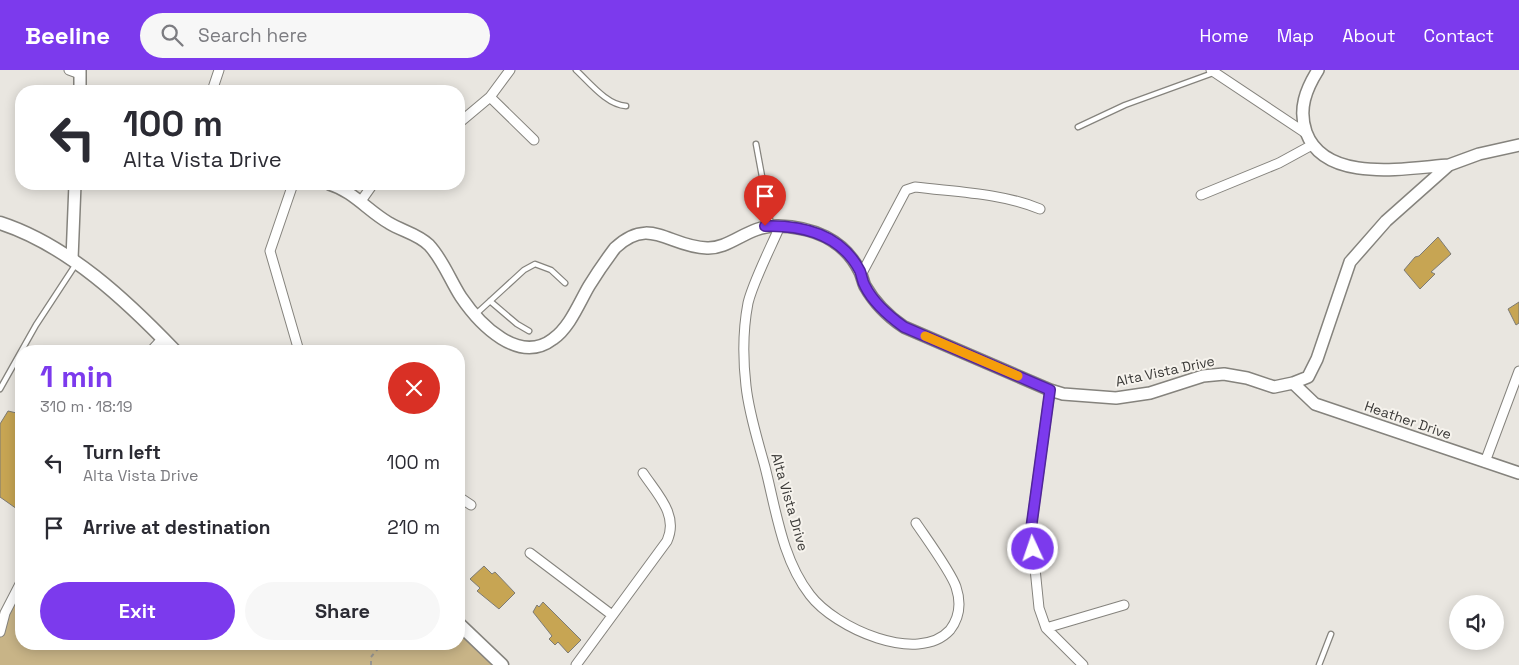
<!DOCTYPE html>
<meta charset="utf-8">
<style>
:root{--surface:#fff;--page:#f7f7f7;--text:#2b2b33;--muted:#7c7c81;--accent:#7c3aed}
body{margin:0;font-family:"Space Grotesk",sans-serif;background:var(--page);color:var(--text);height:100vh;display:flex;flex-direction:column;font-size:19px;white-space:nowrap}
*{box-sizing:border-box;margin:0}
p{font-size:16px;color:var(--muted)}
.icon{flex:none;width:28px;height:28px;fill:none;stroke:currentColor;stroke-width:2;stroke-linecap:round;stroke-linejoin:round}
.map{position:relative;flex:1;overflow:hidden}
.side{position:absolute;left:15px;top:275px;width:450px;height:305px;display:flex;flex-direction:column;background:var(--surface);border-radius:20px;box-shadow:0 2px 12px #0003}
.side>*{flex:none}
.top-card{position:absolute;left:15px;top:15px;width:450px;height:105px;border-radius:20px;box-shadow:0 2px 12px #0003;background:#fff;color:var(--text);overflow:hidden}
.fabs{position:absolute;left:1449px;top:525px;display:grid;gap:10px}
.fabs a{display:grid;place-items:center;width:55px;height:55px;border-radius:50%;background:var(--surface);box-shadow:0 2px 12px #0003;font-size:25px}
.pin{position:absolute;display:grid;place-items:center;width:42px;height:42px;color:#fff;margin:-51px -21px;border-radius:50% 50% 50% 0;rotate:-45deg;box-shadow:0 0 5px #0007}
.pin .icon{rotate:45deg}
.me{position:absolute;width:55px;margin:-28px;rotate:357deg;stroke-linejoin:round;filter:drop-shadow(0 0 4px #0008)}
.turn{display:flex;align-items:center;gap:18px;height:105px;padding:0 25px;font-size:22px}
.turn .icon{width:65px;height:65px;stroke-width:2.5}
.turn b{display:block;font-size:35px;line-height:42px}
.round{display:grid;place-items:center;flex:none;width:52px;height:52px;border-radius:26px;background:var(--page)}
.head{display:flex;align-items:center;justify-content:space-between;height:85px;padding:0 25px}
h1{font-size:30px;font-weight:800;line-height:38px;color:var(--accent)}
.primary-button{display:flex;gap:10px;margin-top:auto;padding:10px 25px}
.primary-button a{flex:1;height:58px;border-radius:30px;background:var(--accent);color:#fff;font-size:20px;font-weight:800;line-height:58px;text-align:center}
.primary-button a+a{background:var(--page);color:var(--text)}
ul{padding:0;list-style:none}
li{display:flex;align-items:center;gap:15px;height:65px;padding:0 25px}
li div{flex:1}
li b{display:block;font-size:19px}
li em{font-style:normal}
header{display:flex;align-items:center;gap:30px;box-sizing:border-box;height:70px;padding:0 25px;background:var(--accent);color:#fff}
header strong{font-size:24px}
nav{display:flex;gap:28px;margin-inline-start:auto;font-size:18px}
.search{width:350px;height:45px;background:var(--page);display:flex;align-items:center;gap:12px;box-sizing:border-box;padding:0 18px;border-radius:28px;color:var(--muted);font-size:19px}
.map>svg:first-child{display:block}
.green{fill:#c8b487}
.building{fill:#c7a553;stroke:#7d7b75}
.lines{fill:none;stroke-linecap:round;stroke-linejoin:round}
.service-casing{stroke:#85837d;stroke-width:7}
.minor-casing{stroke:#85837d;stroke-width:11}
.tertiary-casing{stroke:#85837d;stroke-width:14}
.secondary-casing{stroke:#85837d;stroke-width:15}
.path{stroke:#969490;stroke-width:2;stroke-dasharray:4 4;stroke-linecap:butt}
.service{stroke:#fff;stroke-width:4.5}
.minor{stroke:#fff;stroke-width:9}
.tertiary{stroke:#fff;stroke-width:11}
.secondary{stroke:#fff;stroke-width:12}
.route-casing{stroke:#51269a;stroke-width:12}
.route{stroke:#7c3aed;stroke-width:9}
.slow{stroke:#f59e0b;stroke-width:9}
.labels{text-anchor:middle;dominant-baseline:central;stroke-width:4;stroke-linejoin:round;paint-order:stroke}
.street-label{font-size:14px;fill:#3a3937;stroke:#f6f3ed}
</style>
<header>
<strong>Beeline</strong>
<div class="search"><svg class="icon" aria-label="search" viewBox="0 0 24 24"><circle cx="10" cy="10" r="6"/><path d="M15 15l6 6"/></svg>Search here</div>
<nav><a>Home</a><a>Map</a><a>About</a><a>Contact</a></nav>
</header>
<div class="map">
<svg width="1519" height="595" viewBox="0 0 1519 595">
<rect width="100%" height="100%" fill="#e9e6e0"/>
<!-- green -->
<path class="green" d="M 21,508 L 21,574 L 459,574 L 459,555 L 500,595 L 0,595 L 0,558 Z"/>
<!-- building -->
<path class="building" d="M 1438,167 L 1451,184 L 1431,202 L 1435,204 L 1420,219 L 1404,200 L 1415,187 L 1419,186 Z
M 1519,232 L 1519,253 L 1516,255 L 1508,239 Z
M 8,341 L 21,344 L 21,433 L 17,439 L 0,427 L 0,354 Z
M 484,496 L 492,504 L 495,502 L 515,523 L 499,539 L 477,521 L 480,518 L 470,509 Z
M 543,532 L 581,570 L 568,583 L 558,572 L 555,575 L 549,569 L 552,566 L 533,542 L 537,535 L 539,537 Z"/>
<g class="lines">
<defs>
<path id="service" d="M 576,0 C 590,13 607,35 626,36
M 1078,57 L 1125,35 L 1213,3
M 756,74 L 771,155
M 490,231 L 517,254 L 529,261
M 476,244 L 524,200 L 535,194 L 551,200 L 565,213
M 0,319 L 36,255 L 76,194
M 1319,595 L 1331,564"/>
<path id="minor" d="M 69,0 L 80,4
M 1211,0 L 1307,64
M 212,21 L 219,0
M 490,27 L 534,70
M 459,53 L 490,27 L 510,0
M 293,114 L 270,181 L 299,281
M 1201,125 L 1279,93 L 1312,75
M 361,131 L 373,114
M 780,156 C 771,177 753,212 748,233 C 743,259 743,290 746,316 C 749,344 758,371 765,397 C 776,440 782,489 810,525 C 835,558 918,595 950,560 C 960,547 961,532 956,517 C 951,502 926,468 916,453
M 861,205 L 906,120 L 915,117 C 955,122 1002,123 1040,139
M 151,281 L 163,268
M 1050,320 L 1031,459 L 1039,538 L 1046,558 L 1083,595
M 1485,392 L 1519,301
M 459,427 L 471,435
M 530,483 L 612,545
M 1046,558 L 1124,535
M 0,562 L 5,543 L 21,512
M 576,595 L 667,471 C 679,445 657,424 643,403"/>
<path id="tertiary" d="M 1318,0 C 1306,19 1298,39 1306,62 C 1325,114 1406,98 1449,95
M 80,21 L 80,0
M 329,114 C 353,121 368,141 389,153 C 402,161 418,164 429,175 C 443,190 450,210 461,227 C 480,255 519,295 553,269 C 570,257 579,233 589,216 C 597,203 606,190 615,178 C 650,145 669,177 707,178 C 731,179 748,155 778,156 C 812,157 844,169 860,202 C 862,206 863,212 865,216 C 874,232 889,247 904,257 L 1050,320 L 1063,324 L 1116,328 L 1150,323 L 1203,306 L 1224,304 L 1247,308 L 1274,317 L 1293,313 L 1308,307 L 1317,289 L 1350,192 L 1386,151 L 1449,95 L 1479,84 L 1519,75
M 72,189 L 75,114
M 1293,313 L 1315,334 L 1519,403"/>
<path id="secondary" d="M 0,153 C 68,175 127,231 175,281
M 459,554 L 502,595"/>
</defs>
<!-- service casing -->
<use href="#service" class="service-casing"/>
<!-- minor casing -->
<use href="#minor" class="minor-casing"/>
<!-- tertiary casing -->
<use href="#tertiary" class="tertiary-casing"/>
<!-- secondary casing -->
<use href="#secondary" class="secondary-casing"/>
<!-- path -->
<path class="path" d="M 371,595 L 371,587 L 382,574"/>
<!-- service -->
<use href="#service" class="service"/>
<!-- minor -->
<use href="#minor" class="minor"/>
<!-- tertiary -->
<use href="#tertiary" class="tertiary"/>
<!-- secondary -->
<use href="#secondary" class="secondary"/>
</g>
<g class="lines">
<defs>
<path id="route" d="M 765,156 C 803,155 841,164 860,201 C 862,206 862,211 865,216 C 873,232 890,247 904,257 L 1050,320 L 1031,459 L 1033,479"/>
</defs>
<!-- route casing -->
<use href="#route" class="route-casing"/>
<!-- route -->
<use href="#route" class="route"/>
<!-- slow -->
<path class="slow" d="M 925,266 L 1018,306"/>
</g>
<g class="labels">
<!-- street labels -->
<g class="street-label">
<text transform="translate(1165 301) rotate(-12)">Alta Vista Drive</text>
<text transform="translate(1408 350) rotate(19)">Heather Drive</text>
<text transform="translate(790 432) rotate(74)">Alta Vista Drive</text>
</g>
</g>
</svg>
<div class="fabs">
<a><svg class="icon" aria-label="sound" viewBox="0 0 24 24"><path d="M4 9h4l5-4v14l-5-4H4zM17 9q2 3 0 6"/></svg></a>
</div>
<div class="pin" style="left:765px;top:156px;background:#d93025"><svg class="icon" aria-label="arrive" viewBox="0 0 24 24"><path d="M6 21V4h12l-3 4 3 4H6"/></svg></div>
<svg class="me" style="left:1033px;top:479px" viewBox="-20 -20 40 40"><circle r="17" fill="#7c3aed" stroke="#fff" stroke-width="3"/><path d="M0-11L8 9 0 5-8 9z" fill="#fff"/></svg>
<div class="top-card">
<div class="turn"><svg class="icon" aria-label="left" viewBox="0 0 24 24"><path d="M17 20v-9H6M10 6l-5 5 5 5"/></svg><div><b>100 m</b>Alta Vista Drive</div></div>
</div>
<section class="side">
<div class="head"><div><h1>1 min</h1><p>310 m · 18:19</p></div><a class="round" style="background:#d93025;color:#fff"><svg class="icon" aria-label="close" viewBox="0 0 24 24"><path d="M6 6l12 12M18 6L6 18"/></svg></a></div>
<ul>
<li><svg class="icon" aria-label="left" viewBox="0 0 24 24"><path d="M17 20v-9H6M10 6l-5 5 5 5"/></svg><div><b>Turn left</b><p>Alta Vista Drive</p></div><em>100 m</em></li>
<li><svg class="icon" aria-label="arrive" viewBox="0 0 24 24"><path d="M6 21V4h12l-3 4 3 4H6"/></svg><div><b>Arrive at destination</b></div><em>210 m</em></li>
</ul>
<div class="primary-button"><a>Exit</a><a>Share</a></div>
</section>
</div>
